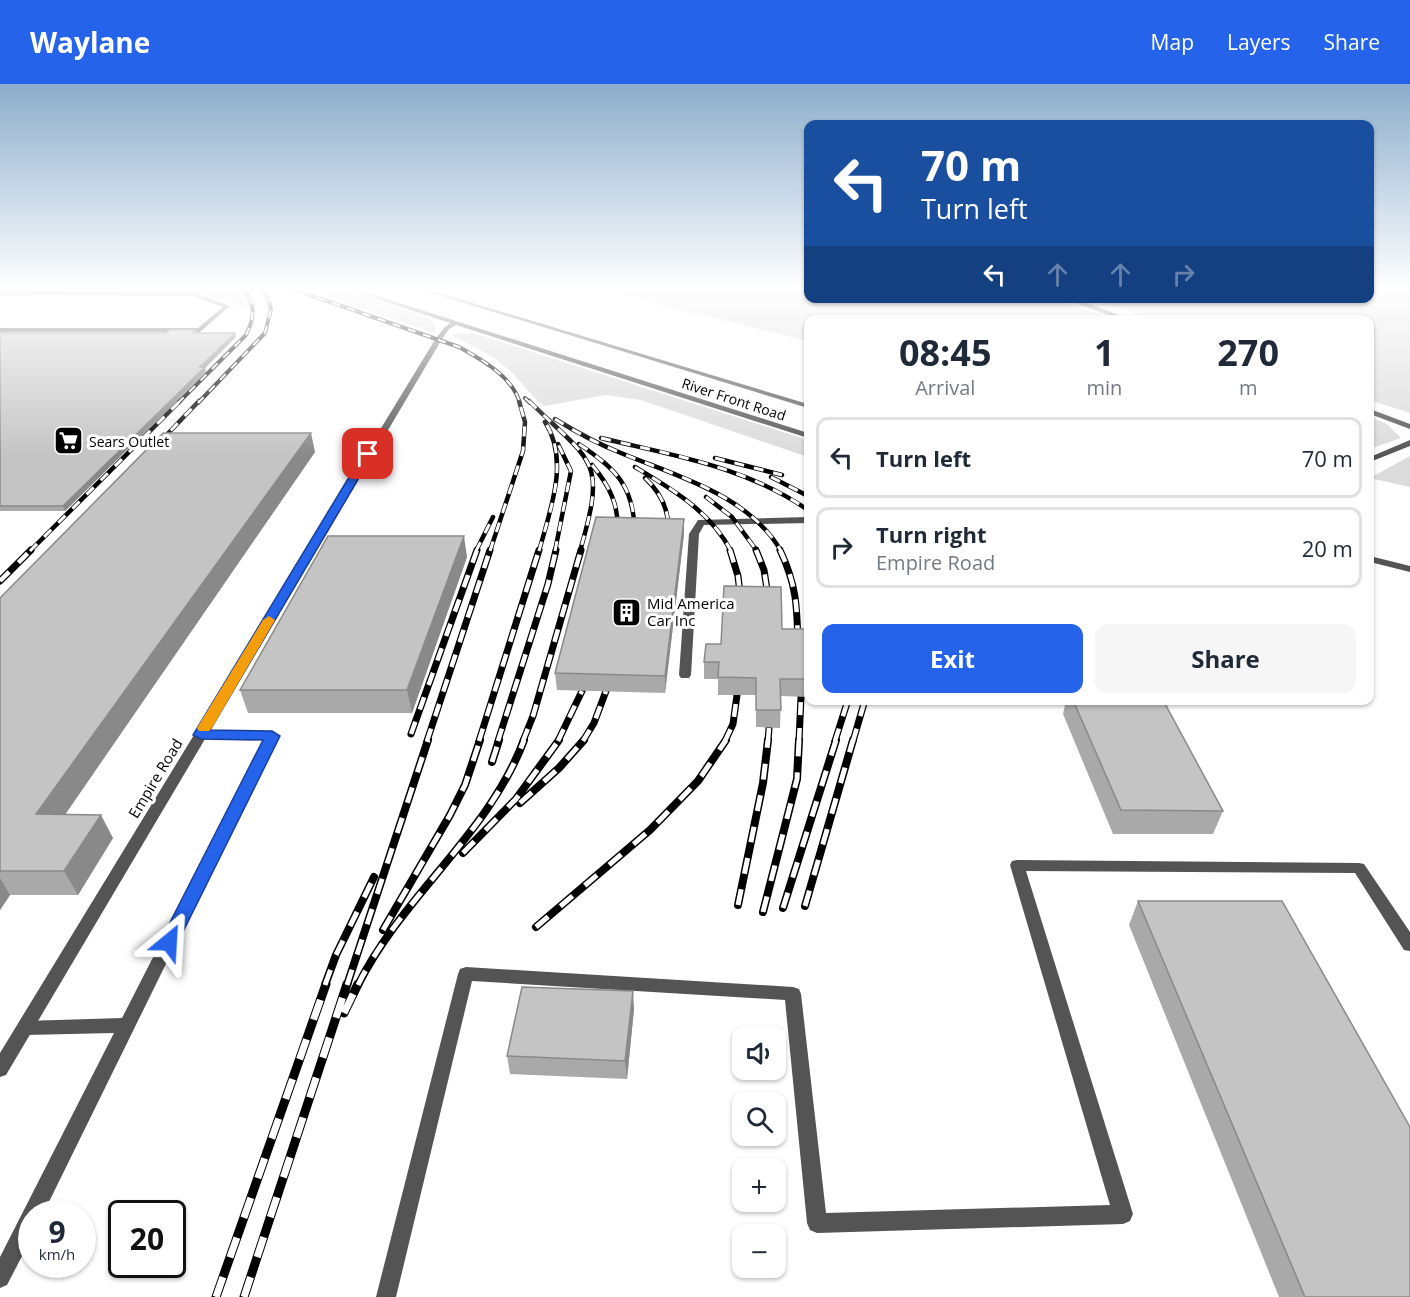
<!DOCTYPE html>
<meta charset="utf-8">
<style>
:root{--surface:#fff;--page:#f6f6f7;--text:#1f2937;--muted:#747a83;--line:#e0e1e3;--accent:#2563eb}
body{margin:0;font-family:"Open Sans",sans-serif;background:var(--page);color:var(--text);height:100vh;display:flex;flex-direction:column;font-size:22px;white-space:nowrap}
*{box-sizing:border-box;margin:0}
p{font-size:20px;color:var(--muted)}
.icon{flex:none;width:33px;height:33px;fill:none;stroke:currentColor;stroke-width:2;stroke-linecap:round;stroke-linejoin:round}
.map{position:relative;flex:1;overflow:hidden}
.details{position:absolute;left:804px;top:231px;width:570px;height:390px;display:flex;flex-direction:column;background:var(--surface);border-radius:12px;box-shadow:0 2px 4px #0004}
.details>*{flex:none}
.top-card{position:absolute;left:804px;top:36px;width:570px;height:183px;border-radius:12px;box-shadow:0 2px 4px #0004;background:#1a4fa0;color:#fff;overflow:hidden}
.buttons{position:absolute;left:732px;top:942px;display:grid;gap:12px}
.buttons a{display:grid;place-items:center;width:54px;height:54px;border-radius:12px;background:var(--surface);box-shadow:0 2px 4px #0004;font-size:30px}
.speed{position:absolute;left:18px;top:1116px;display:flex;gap:12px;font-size:30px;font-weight:700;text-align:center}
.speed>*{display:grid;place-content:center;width:78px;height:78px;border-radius:50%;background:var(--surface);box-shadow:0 2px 4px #0004;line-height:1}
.speed small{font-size:15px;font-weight:400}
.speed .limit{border:3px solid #111;border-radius:9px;background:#fff;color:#111}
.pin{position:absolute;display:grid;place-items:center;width:51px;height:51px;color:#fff;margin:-26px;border-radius:12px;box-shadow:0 3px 9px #0006}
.me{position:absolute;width:66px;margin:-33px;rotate:27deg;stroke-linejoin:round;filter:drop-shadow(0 0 4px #0008)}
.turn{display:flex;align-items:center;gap:21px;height:126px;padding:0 18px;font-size:27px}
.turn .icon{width:78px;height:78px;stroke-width:2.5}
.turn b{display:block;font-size:42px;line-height:51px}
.lanes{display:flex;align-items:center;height:57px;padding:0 18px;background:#0003;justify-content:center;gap:30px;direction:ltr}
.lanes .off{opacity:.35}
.eta{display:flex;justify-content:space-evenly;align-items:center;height:102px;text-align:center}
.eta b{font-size:36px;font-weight:700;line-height:42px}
.action{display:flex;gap:12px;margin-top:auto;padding:12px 18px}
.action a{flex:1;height:69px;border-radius:12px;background:var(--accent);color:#fff;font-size:24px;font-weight:700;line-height:69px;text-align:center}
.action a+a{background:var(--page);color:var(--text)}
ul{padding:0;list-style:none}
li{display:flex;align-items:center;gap:18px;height:81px;margin:0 12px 9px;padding:0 6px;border:3px solid var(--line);border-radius:12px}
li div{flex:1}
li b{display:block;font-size:22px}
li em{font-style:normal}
header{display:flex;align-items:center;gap:36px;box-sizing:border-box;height:84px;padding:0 30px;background:var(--accent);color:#fff}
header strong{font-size:28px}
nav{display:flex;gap:33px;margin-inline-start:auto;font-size:21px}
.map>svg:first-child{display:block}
.green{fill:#dbdbdb}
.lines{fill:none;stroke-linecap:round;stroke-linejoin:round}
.lane{fill:#545454;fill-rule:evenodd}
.street{fill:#545454;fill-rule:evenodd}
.rail-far4-casing{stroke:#000;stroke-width:4}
.rail-far3-casing{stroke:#000;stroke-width:4.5}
.rail-far2-casing{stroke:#000;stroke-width:7}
.rail-far1-casing{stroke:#000;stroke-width:8}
.rail-casing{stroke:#000;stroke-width:9}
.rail-far4{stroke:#fff;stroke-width:2;stroke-dasharray:8;stroke-linecap:butt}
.rail-far3{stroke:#fff;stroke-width:3;stroke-dasharray:10;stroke-linecap:butt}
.rail-far2{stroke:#fff;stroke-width:4.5;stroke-dasharray:13;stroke-linecap:butt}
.rail-far1{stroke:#fff;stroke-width:5;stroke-dasharray:16;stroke-linecap:butt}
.rail{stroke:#fff;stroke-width:7;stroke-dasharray:21;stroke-linecap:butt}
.wall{fill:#a9a9a9}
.shaded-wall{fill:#898989}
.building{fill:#c4c4c4;stroke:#898989;stroke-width:1.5}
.route{fill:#2563eb;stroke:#184099;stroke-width:1.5}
.slow{fill:#f59e0b}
.labels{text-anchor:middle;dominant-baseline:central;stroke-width:6;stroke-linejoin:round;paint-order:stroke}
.far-street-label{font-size:14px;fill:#000;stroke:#fff}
.far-poi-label{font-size:14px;fill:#000;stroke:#fff;text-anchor:start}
.poi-label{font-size:15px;fill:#000;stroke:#fff;text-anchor:start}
.street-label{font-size:15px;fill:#000;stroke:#fff}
</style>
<header>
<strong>Waylane</strong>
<nav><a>Map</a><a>Layers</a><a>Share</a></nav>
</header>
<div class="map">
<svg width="1410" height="1213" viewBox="0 0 1410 1213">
<rect width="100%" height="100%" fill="#fff"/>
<!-- green -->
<path class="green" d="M 0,203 L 239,203 L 245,210 L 249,225 L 194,207 L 0,207 Z
M 300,203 L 332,203 L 422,231 L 431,236 L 436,244 L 434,249 Z
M 589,203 L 808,203 L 808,214 L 1051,215 L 1116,235 L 808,236 L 808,257 Z
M 1370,203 L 1410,203 L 1410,329 L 1370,316 L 1370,236 L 1154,235 L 1091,215 L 1370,214 Z
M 458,249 L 476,250 L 808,356 L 808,373 L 641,316 L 605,311 L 545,322 C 530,312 522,297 508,285 C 491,270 471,261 451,251 Z
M 1370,333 L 1387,340 L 1401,354 L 1370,365 Z
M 1410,372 L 1410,403 L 1370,394 Z"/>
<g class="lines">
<!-- lane -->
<path class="lane" d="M 0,207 L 194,208 L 230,222 L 200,248 L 0,248 L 0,244 L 198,244 L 223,223 L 193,212 L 0,211 Z
M 808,433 L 808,439 L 704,441 L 699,450 L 691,591 L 689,594 L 681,594 L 679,591 L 689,450 L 698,436 Z
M 1370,472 L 1410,482 L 1410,488 L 1370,478 Z
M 201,646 L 272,648 L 278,652 L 43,1130 L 32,1130 L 32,1153 L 7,1201 L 0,1204 L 0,1173 L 114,949 L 25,951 L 19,949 L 17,944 L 19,939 L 25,937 L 122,934 L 264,656 L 197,653 L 195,650 L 197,647 Z
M 1017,776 L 1359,779 L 1364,780 L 1410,848 L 1410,867 L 1404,866 L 1355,789 L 1026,787 L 1133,1130 L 1130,1137 L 1123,1140 L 817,1149 L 810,1146 L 807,1139 L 785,916 L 472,897 L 396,1213 L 376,1213 L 458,890 L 460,885 L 466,883 L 793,903 L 799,905 L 801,910 L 826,1129 L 1110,1121 L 1010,781 L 1012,777 Z"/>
<!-- street -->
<path class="street" d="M 341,203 L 349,203 L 808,349 L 808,354 L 456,241 L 449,245 L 442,255 L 6,991 L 0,993 L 0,969 L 436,254 L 445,243 L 450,239 Z
M 412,203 L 420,203 L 808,320 L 808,324 Z
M 1062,214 L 1073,214 L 1133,236 L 1122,236 Z
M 1370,325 L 1410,340 L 1410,345 L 1370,330 Z
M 1410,356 L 1410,362 L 1370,378 L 1370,373 Z"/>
<defs>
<path id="rail-far4" d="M 287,203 L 459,263 C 482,276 512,292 520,319
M 525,314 L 530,319
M 178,319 L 246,251 C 255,233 256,219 242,203
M 198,319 L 265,249 L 271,225 L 268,214 L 260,203"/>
<path id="rail-far3" d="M 529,317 C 593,380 607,374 580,467
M 555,335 C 576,348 598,360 621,369 C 676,392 749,411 781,467
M 601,354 C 675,372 744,382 808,426
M 579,360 C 617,386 634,402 635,450
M 157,361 L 199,317
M 715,374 L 782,391
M 592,381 C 609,401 620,422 617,449
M 635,383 C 673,406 710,427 731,467
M 771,393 L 808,412
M 645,394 C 661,409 670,427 668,449
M 706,413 L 732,433 L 757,467
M 30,467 L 180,317
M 476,467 L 493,433
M 490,467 L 523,367 L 525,338 L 519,317
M 539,467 C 550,426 570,377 545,338
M 555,467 L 571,387 L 558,360"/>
<path id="rail-far2" d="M 730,466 L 738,492 L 741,518
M 756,466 L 764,486 L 769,518
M 780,466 C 797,502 797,523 798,562
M 0,497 L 31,466
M 411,650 L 477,466
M 427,657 L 490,466
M 479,657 L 539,466
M 498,657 L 548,500 L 556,466
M 523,657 L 533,632 L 581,466
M 558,657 L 582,607
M 583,657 L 594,639 L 606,607
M 725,657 L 733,640 L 737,611
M 768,657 L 769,644
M 799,657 L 801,613
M 835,657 L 848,616
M 853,657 L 865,616"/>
<path id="rail-far1" d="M 492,678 L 499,656
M 520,719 L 559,684 L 584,656
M 463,769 L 516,715 L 559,656
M 738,821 L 763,699 L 768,656
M 805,822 L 853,656
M 783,824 L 836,656
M 763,828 L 797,695 L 799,656
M 536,843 L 650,746 L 698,697 L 726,656
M 383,846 L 450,731 L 465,701 L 480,656
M 325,901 L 336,871 L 374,793
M 347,901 L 428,656
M 358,901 C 402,812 489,750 524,656"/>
<path id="rail" d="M 344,929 L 358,900
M 216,1213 L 326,900
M 244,1213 L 347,900"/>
</defs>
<!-- rail-far4 casing -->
<use href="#rail-far4" class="rail-far4-casing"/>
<!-- rail-far3 casing -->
<use href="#rail-far3" class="rail-far3-casing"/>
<!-- rail-far2 casing -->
<use href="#rail-far2" class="rail-far2-casing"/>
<!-- rail-far1 casing -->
<use href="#rail-far1" class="rail-far1-casing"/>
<!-- rail casing -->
<use href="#rail" class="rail-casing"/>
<!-- rail-far4 -->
<use href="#rail-far4" class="rail-far4"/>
<!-- rail-far3 -->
<use href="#rail-far3" class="rail-far3"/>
<!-- rail-far2 -->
<use href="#rail-far2" class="rail-far2"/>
<!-- rail-far1 -->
<use href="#rail-far1" class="rail-far1"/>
<!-- rail -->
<use href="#rail" class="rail"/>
</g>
<!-- wall -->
<path class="wall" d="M 0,249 L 197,249 L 236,253 L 205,284 L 206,288 L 65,427 L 0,427 Z
M 315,368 L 65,730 L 113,754 L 78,811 L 10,811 L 0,826 L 0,514 Z
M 684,450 L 665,609 L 557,606 L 555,589 Z
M 467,473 L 412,629 L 248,629 L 240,606 Z
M 782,545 L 808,545 L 808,613 L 781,612 L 780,644 L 756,643 L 756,611 L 718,611 L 718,595 L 704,595 L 704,578 L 721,560 Z
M 1066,616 L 1163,616 L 1223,727 L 1213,750 L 1113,750 L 1063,630 Z
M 1138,817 L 1410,1213 L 1279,1213 L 1129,841 Z
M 634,925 L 627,995 L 510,990 L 507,972 Z"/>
<!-- shaded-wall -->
<path class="shaded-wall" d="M 235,249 L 236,253 L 205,284 L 206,288 L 65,427 L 63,422 L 200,283 Z
M 311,349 L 315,368 L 49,754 L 36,730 Z
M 684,435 L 684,450 L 665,609 L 665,592 Z
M 464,452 L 467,473 L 412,629 L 407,606 Z
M 101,731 L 113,754 L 78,811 L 64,787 Z
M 0,794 L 10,811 L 0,826 Z
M 633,907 L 634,925 L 627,995 L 625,977 Z"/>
<!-- building -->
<path class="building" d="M 170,246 L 196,246 L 193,249 L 235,249 L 200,283 L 205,283 L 63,422 L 0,422 L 0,249 L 166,249 Z
M 163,349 L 311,349 L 36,730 L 101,731 L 64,787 L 0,787 L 0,514 Z
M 596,433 L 684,435 L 665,592 L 555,589 Z
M 328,452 L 464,452 L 407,606 L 240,606 Z
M 724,502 L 781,503 L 782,545 L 808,545 L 808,595 L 780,595 L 781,626 L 756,626 L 756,594 L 718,593 L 719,578 L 704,578 L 706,560 L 721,560 Z
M 1073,616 L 1163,616 L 1223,727 L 1121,726 Z
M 1138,817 L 1282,817 L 1410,1043 L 1410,1213 L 1305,1213 Z
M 522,903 L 633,907 L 625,977 L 507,972 Z"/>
<!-- sky -->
<linearGradient id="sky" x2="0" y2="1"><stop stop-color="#8cadcc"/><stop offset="0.55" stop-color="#fff"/><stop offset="1" stop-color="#fff" stop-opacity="0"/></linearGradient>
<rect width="1410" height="372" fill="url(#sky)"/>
<!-- route -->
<path class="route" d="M 368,367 L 373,370 L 210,646 L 272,647 L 280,652 L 175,864 L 169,866 L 162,864 L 160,858 L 263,656 L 201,655 L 193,651 L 363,370 Z"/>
<!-- slow -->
<path class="slow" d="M 269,532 L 275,536 L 212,644 L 209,647 L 199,647 L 197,644 L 263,536 Z"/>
<!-- icons -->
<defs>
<symbol id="supermarket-square" viewBox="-11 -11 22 22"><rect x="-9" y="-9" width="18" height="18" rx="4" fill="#000" stroke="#fff"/><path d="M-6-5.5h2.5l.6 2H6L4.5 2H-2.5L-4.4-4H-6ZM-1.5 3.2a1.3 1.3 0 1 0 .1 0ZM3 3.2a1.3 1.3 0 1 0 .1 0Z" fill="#fff"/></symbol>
<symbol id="building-square" viewBox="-11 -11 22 22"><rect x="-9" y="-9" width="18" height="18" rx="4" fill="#000" stroke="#fff"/><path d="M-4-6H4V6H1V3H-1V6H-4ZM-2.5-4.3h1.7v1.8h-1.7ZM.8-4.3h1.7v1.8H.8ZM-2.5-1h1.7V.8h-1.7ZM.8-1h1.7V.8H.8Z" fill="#fff"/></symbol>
</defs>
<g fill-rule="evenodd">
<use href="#supermarket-square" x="52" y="340" width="33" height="33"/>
<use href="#building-square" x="610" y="512" width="33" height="33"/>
</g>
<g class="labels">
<!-- far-street labels -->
<g class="far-street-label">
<text transform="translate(734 315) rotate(18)">River Front Road</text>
</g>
<!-- far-poi labels -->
<g class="far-poi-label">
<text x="89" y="357">Sears Outlet</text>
</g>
<!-- poi labels -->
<g class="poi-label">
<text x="647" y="519">Mid America<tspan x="647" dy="17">Car Inc</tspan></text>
</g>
<!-- street labels -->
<g class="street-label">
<text transform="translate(155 694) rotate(-59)">Empire Road</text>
</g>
</g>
</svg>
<div class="buttons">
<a><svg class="icon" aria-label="sound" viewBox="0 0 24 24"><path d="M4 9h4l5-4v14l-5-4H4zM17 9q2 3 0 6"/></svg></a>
<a><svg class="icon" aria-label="search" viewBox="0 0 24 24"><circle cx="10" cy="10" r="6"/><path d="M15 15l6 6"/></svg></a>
<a>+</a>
<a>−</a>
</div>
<div class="speed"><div>9<small>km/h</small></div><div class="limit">20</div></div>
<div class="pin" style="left:368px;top:370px;background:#d93025"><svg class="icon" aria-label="arrive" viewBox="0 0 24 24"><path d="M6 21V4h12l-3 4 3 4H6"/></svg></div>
<svg class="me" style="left:169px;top:858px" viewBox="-20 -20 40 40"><path d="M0-17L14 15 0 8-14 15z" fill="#2563eb" stroke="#fff" stroke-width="4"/></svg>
<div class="top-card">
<div class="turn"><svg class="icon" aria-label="left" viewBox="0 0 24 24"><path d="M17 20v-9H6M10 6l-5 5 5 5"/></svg><div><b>70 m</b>Turn left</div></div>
<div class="lanes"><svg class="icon" aria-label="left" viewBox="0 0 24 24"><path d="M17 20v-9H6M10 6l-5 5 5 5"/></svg><svg class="icon off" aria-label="ahead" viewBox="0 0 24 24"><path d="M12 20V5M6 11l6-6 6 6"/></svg><svg class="icon off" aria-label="ahead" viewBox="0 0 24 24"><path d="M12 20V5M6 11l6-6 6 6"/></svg><svg class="icon off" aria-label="right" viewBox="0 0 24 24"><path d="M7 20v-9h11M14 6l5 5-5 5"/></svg></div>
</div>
<section class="details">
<div class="eta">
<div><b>08:45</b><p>Arrival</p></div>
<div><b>1</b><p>min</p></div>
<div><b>270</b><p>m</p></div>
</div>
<ul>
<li><svg class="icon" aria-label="left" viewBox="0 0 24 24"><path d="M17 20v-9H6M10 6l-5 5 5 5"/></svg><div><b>Turn left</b></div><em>70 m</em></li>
<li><svg class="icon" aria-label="right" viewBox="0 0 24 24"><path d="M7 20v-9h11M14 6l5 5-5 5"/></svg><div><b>Turn right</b><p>Empire Road</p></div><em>20 m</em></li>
</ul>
<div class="action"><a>Exit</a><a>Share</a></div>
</section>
</div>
